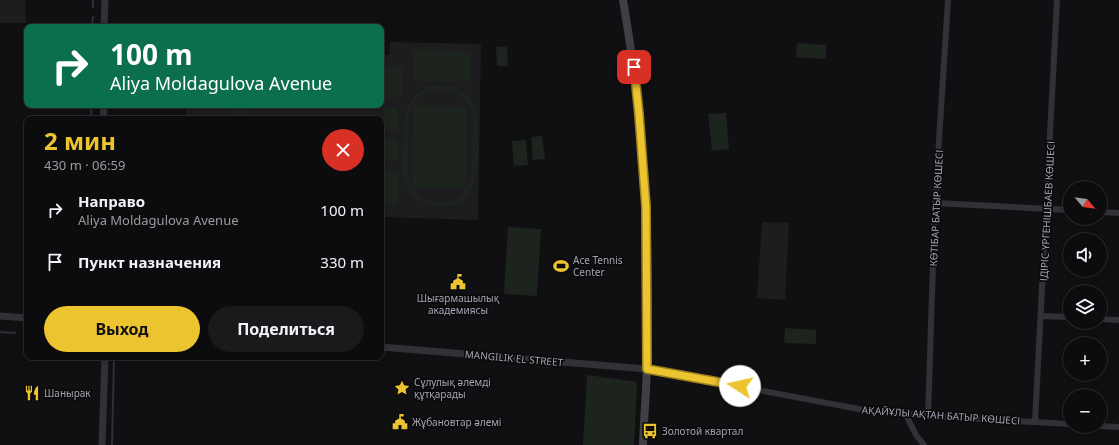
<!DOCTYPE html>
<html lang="ru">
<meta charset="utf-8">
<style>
:root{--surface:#0c0c0e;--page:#1a1a1c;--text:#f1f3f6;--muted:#9a9b9e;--line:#2c2c2e;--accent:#ebc42f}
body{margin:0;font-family:"Noto Sans",sans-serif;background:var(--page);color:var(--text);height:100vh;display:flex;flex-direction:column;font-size:15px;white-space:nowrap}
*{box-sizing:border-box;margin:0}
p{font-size:13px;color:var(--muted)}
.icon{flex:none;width:22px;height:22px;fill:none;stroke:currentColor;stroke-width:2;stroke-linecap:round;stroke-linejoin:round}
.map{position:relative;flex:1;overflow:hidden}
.side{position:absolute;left:24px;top:116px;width:360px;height:244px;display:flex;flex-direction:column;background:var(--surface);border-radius:8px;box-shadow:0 2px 6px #0003,0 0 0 1px var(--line)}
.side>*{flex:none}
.hud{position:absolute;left:24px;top:24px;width:360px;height:84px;border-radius:8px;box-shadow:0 2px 6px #0003,0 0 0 1px var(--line);background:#0b6e4f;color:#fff;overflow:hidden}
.needle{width:26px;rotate:119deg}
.fabs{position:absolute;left:1063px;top:181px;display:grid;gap:8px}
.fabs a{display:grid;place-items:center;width:44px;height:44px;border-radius:50%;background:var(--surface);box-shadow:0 2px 6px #0003,0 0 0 1px var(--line);font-size:20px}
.pin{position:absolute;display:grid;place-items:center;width:34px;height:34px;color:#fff;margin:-17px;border-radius:8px;box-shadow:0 2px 6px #0006}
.me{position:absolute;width:44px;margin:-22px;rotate:280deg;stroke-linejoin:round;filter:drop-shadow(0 0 3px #0008)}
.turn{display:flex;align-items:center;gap:14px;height:84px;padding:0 20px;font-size:18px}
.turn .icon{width:52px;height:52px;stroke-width:2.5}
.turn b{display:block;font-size:28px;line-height:34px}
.round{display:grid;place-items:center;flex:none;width:42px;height:42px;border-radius:21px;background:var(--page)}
.summary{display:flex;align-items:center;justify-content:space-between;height:68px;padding:0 20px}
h1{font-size:24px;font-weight:700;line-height:30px;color:var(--accent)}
.cta{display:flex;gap:8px;margin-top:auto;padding:8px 20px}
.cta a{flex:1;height:46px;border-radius:24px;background:var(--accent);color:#111;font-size:16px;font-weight:700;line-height:46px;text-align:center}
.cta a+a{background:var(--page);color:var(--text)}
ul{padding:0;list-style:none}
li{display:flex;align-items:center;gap:12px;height:52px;padding:0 20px}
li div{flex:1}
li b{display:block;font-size:15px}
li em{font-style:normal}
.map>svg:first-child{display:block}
.built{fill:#1d1c1e}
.green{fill:#1d241e;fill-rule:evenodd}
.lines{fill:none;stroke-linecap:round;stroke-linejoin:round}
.stream{stroke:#2a3139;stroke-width:2}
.minor{stroke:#313236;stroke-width:6}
.tertiary{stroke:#313236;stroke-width:7}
.secondary{stroke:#3f4046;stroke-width:8}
.route-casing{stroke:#997f1f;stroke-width:10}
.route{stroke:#ebc42f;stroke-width:7}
.labels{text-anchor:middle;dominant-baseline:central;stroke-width:3.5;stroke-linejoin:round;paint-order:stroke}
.street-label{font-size:10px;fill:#a2a5b2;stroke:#0b0b0c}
.poi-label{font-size:10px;fill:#a2a5b2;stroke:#0b0b0c;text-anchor:start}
</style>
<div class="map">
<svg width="1119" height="445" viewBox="0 0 1119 445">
<rect width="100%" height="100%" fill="#101012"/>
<!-- built -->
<path class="built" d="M 0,0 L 25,0 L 26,23 L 0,23 Z
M 390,42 L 481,44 L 478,220 L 381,217 L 381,119 L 186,119 L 186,105 L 381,105 L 381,55 L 389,55 Z
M 762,222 L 789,223 L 785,300 L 757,298 Z"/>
<!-- green -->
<path class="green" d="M 797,43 L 826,45 L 826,59 L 796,57 Z
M 507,46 L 508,66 L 497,66 L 496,47 Z
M 413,50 L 471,51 L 471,81 L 413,81 Z
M 384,67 L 402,67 L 402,97 L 383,97 Z
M 437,85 C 455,85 472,93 477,111 C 479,122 478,134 478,145 C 477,170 478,203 445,207 C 426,210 406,195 403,176 C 402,166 403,155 403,146 C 404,118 403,90 437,85 ZM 441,89 C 458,91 470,101 473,118 L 472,175 C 463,212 416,212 408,174 C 408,163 408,151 408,140 C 408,112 409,94 441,89 Z
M 234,105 L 246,105 L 249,112 C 244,121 239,118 231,115 Z
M 413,106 L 467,107 L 465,187 L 412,187 Z
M 384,108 L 397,108 L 397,130 L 384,130 Z
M 726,113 L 729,149 L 712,151 L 708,114 Z
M 542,136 L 545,159 L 533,160 L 531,137 Z
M 384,138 L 397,139 L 397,161 L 384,160 Z
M 526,140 L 528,165 L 514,166 L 512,141 Z
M 382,171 L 399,172 L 398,204 L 382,204 Z
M 508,227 L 541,229 L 537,296 L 504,294 Z
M 785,328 L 816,330 L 816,344 L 784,343 Z
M 587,375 L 637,382 L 634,445 L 583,445 Z"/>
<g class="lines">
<!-- stream -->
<path class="stream" d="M 93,7 L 93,0
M 92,27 L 93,17
M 91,119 L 91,105
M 0,332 L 15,333
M 25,334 L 27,334
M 112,445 L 114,357"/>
<!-- minor -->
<path class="minor" d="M 935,203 L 1070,210
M 1100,212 L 1119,213
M 1041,316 L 1070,317
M 1100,319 L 1119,320
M 647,369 L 864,410 L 928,416 L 1070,424
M 905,413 L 916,435 L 924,445
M 928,416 L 935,203 L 948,0
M 1035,422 L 1057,0
M 1100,426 L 1119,427"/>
<!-- tertiary -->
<path class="tertiary" d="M 104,27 L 105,0
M 103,119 L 104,105
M 0,316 L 27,318
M 381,347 L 647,369
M 102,445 L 105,357"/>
<!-- secondary -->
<path class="secondary" d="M 623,0 C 644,121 651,246 647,369 C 646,394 644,420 643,445"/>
</g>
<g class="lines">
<defs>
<path id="route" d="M 634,67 L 639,114 L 646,207 L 647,369 L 740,386"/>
</defs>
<!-- route casing -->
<use href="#route" class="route-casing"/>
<!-- route -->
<use href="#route" class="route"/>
</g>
<!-- icons -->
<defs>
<symbol id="stadium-bare" viewBox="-9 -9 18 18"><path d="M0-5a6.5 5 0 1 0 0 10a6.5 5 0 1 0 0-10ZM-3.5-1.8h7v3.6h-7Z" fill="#ebc42f" stroke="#0b0b0c" stroke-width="2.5" paint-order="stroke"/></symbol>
<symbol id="civic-bare" viewBox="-9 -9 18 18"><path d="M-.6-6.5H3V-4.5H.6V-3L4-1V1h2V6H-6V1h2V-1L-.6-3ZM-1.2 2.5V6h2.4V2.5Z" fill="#ebc42f" stroke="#0b0b0c" stroke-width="2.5" paint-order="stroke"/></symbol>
<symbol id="sight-bare" viewBox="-9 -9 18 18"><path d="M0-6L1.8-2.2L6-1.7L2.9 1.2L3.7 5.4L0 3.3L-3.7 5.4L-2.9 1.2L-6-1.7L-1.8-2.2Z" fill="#ebc42f" stroke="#0b0b0c" stroke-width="2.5" paint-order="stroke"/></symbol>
<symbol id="restaurant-bare" viewBox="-9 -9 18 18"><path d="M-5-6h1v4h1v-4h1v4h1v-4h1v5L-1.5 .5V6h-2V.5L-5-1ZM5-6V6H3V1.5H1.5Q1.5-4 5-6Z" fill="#ebc42f" stroke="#0b0b0c" stroke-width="2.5" paint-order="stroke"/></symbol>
<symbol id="bus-bare" viewBox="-9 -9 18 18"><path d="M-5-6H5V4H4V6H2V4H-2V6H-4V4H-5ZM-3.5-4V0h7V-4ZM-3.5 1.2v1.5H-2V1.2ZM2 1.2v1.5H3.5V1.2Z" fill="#ebc42f" stroke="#0b0b0c" stroke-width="2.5" paint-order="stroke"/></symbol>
</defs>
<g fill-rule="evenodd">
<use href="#stadium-bare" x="550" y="255" width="22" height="22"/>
<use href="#civic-bare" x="447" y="271" width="22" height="22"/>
<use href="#sight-bare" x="391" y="377" width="22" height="22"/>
<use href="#restaurant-bare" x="21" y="382" width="22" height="22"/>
<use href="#civic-bare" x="389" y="411" width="22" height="22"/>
<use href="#bus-bare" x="639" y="420" width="22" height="22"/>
</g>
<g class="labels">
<!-- street labels -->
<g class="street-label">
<text transform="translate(936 208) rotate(-87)">КӨТІБАР БАТЫР КӨШЕСІ</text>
<text transform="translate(1047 211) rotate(-87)">ІДІРІС ҮРГЕНІШБАЕВ КӨШЕСІ</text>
<text transform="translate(514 358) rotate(5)">MANGILIK EL STREET</text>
<text transform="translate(941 415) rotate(4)">АҚАЙҰЛЫ АҚТАН БАТЫР КӨШЕСІ</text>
</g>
<!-- poi labels -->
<g class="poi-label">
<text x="573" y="260">Ace Tennis<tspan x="573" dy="12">Center</tspan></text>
<text x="458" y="298" text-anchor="middle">Шығармашылық<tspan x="458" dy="12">академиясы</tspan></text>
<text x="414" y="382">Сұлулық әлемді<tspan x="414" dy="12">құтқарады</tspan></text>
<text x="44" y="393">Шанырак</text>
<text x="412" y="422">Жұбановтар әлемі</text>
<text x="662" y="431">Золотой квартал</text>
</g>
</g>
</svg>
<div class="fabs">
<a><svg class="needle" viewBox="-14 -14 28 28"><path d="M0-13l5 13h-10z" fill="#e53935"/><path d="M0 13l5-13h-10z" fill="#9a9b9e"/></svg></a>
<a><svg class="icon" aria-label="sound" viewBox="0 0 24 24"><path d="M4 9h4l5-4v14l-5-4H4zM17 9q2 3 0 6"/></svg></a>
<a><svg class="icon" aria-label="layers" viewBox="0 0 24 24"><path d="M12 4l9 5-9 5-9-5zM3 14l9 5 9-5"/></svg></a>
<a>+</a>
<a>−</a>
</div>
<div class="pin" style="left:634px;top:67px;background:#d93025"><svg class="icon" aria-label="arrive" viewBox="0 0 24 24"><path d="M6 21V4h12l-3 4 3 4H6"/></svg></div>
<svg class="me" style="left:740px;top:386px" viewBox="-20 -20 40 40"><circle r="19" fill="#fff"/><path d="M0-13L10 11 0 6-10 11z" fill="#ebc42f"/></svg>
<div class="hud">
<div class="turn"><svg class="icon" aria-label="right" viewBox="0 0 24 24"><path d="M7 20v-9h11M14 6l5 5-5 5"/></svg><div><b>100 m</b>Aliya Moldagulova Avenue</div></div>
</div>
<section class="side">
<div class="summary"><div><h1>2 мин</h1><p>430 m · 06:59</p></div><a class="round" style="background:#d93025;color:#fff"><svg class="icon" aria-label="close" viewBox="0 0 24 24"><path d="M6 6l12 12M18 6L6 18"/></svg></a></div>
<ul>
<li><svg class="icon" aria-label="right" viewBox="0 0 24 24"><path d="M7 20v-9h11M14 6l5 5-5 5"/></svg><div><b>Направо</b><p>Aliya Moldagulova Avenue</p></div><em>100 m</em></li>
<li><svg class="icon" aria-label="arrive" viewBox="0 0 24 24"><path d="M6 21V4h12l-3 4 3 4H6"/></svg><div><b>Пункт назначения</b></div><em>330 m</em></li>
</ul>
<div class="cta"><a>Выход</a><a>Поделиться</a></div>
</section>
</div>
